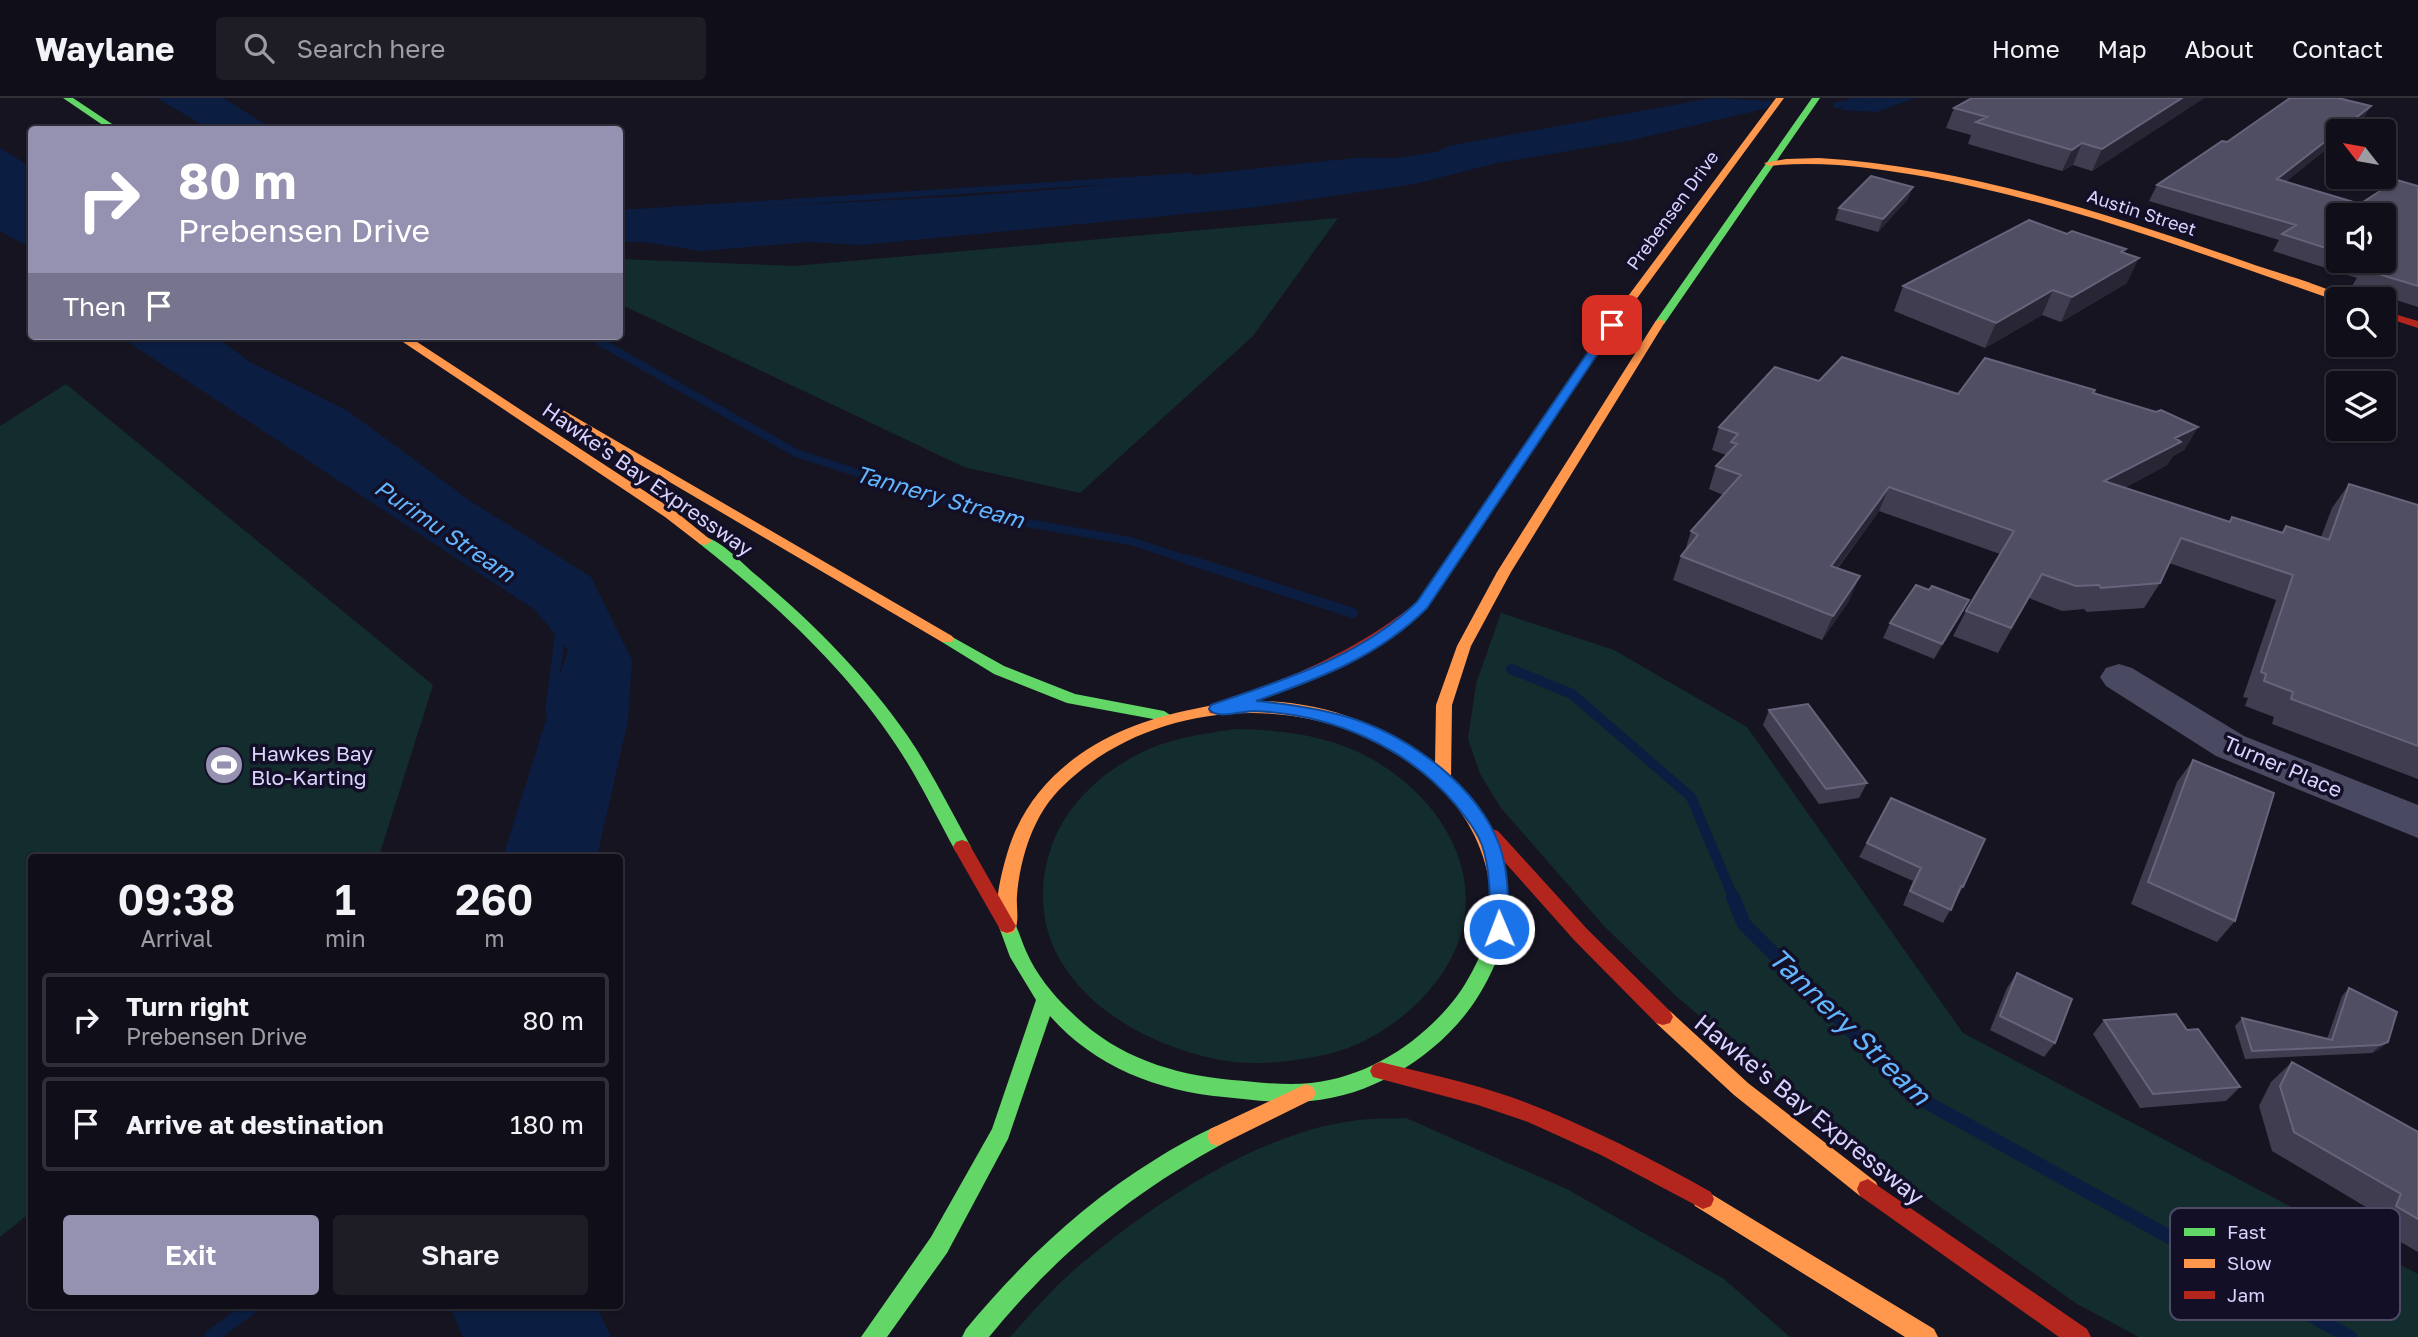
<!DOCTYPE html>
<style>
:root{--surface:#100f19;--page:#1e1d26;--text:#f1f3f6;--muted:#9c9ca2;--line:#302f38;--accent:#9591b1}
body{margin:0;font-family:"Golos Text",sans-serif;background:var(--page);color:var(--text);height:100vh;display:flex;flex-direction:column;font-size:26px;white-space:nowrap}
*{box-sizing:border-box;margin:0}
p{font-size:23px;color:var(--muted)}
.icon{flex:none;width:38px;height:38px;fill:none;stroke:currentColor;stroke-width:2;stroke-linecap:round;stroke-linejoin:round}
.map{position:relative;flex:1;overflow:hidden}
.sheet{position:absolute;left:28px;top:756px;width:595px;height:455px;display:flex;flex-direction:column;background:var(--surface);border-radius:7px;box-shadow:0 2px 5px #0004,0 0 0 2px var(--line)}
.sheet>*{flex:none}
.top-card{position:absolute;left:28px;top:28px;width:595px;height:214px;border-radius:7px;box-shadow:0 2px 5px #0004,0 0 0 2px var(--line);background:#9591b1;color:#fff;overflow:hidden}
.needle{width:46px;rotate:301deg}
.controls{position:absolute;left:2326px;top:21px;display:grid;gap:14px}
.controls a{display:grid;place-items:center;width:70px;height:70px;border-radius:7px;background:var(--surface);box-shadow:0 2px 5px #0004,0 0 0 2px var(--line);font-size:35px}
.pin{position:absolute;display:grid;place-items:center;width:60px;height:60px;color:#fff;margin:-30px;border-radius:14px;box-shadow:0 4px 10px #0006}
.me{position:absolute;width:77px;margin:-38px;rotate:359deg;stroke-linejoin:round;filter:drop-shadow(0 0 5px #0008)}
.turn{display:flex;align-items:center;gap:24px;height:147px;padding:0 35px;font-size:32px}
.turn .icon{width:91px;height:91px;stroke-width:2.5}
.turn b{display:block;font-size:49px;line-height:60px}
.then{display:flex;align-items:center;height:66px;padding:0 35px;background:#0003;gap:14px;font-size:26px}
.eta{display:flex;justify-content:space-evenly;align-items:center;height:119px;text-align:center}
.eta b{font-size:42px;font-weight:600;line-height:49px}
.button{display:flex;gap:14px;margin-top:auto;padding:14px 35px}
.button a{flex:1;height:80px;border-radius:7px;background:var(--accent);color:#fff;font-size:28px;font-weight:600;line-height:80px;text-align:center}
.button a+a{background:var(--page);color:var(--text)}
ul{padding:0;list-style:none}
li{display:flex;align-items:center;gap:21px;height:94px;margin:0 14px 10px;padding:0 21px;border:4px solid var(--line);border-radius:7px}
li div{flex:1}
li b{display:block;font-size:26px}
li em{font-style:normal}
header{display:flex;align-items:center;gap:42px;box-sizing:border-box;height:98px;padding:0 35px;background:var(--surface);border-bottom:2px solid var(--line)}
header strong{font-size:33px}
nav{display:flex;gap:38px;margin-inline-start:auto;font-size:24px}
.search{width:490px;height:63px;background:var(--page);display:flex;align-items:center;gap:18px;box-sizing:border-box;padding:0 24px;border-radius:7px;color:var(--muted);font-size:26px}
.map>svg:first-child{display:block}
.green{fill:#132c2d}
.water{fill:#0b1e41}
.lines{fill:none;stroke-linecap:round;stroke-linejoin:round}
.stream-far3{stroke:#0b1e41;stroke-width:6}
.stream-far2{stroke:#0b1e41;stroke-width:8}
.stream-far1{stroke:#0b1e41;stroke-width:10}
.stream{stroke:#0b1e41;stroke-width:14}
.street{fill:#4a4962;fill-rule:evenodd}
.fast{fill:#63d668;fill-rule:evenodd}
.slow{fill:#ff974d;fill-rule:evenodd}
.jam{fill:#b3261e;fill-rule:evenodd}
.wall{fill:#403d50;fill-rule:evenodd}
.shaded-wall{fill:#282635}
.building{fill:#504e63;stroke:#66637b;stroke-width:2}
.route{fill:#1a73e8;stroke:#114b97;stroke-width:2}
.labels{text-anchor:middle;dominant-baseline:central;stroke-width:7;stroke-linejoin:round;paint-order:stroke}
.far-street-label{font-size:18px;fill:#d9d4ff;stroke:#130f26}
.street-label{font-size:21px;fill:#d9d4ff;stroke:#130f26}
.poi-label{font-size:21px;fill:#d9d4ff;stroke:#130f26;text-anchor:start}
.water-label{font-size:23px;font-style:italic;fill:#62b6ff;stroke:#130f26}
.near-street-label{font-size:24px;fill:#d9d4ff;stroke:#130f26}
.near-water-label{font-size:28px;font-style:italic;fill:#62b6ff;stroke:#130f26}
.key{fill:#130f26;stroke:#4e4a67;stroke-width:2}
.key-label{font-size:19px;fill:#d9d4ff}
</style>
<header>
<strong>Waylane</strong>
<div class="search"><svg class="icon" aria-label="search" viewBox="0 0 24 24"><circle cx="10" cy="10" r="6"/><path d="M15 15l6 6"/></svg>Search here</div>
<nav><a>Home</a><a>Map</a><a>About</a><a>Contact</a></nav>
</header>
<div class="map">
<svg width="2418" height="1239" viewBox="0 0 2418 1239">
<rect width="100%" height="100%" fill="#161421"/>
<!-- green -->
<path class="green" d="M 1338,120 L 1253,238 L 1080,395 L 964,369 L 620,206 L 620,161 L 794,168 Z
M 66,286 L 433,587 L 380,755 L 376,759 L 32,760 L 31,1114 L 0,1139 L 0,328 Z
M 1501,515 L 1614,552 L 1747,629 L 1963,935 L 2418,1176 L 2418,1239 L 2139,1239 L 2077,1206 L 1850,1045 L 1677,899 L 1604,828 L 1501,710 L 1480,676 L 1468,641 L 1476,586 Z
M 1236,631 C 1282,632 1329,637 1370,660 C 1453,706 1500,801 1436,884 C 1410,918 1370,946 1328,956 C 1293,964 1251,969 1215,961 C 1115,940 1013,864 1051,750 C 1066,705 1106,670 1149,651 C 1177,639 1207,635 1236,631 Z
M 1406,1020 L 1567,1091 L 1724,1181 L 1790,1239 L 1010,1239 C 1030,1217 1050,1193 1073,1173 C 1146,1110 1254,1036 1352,1023 C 1370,1020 1388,1021 1406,1020 Z"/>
<!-- water -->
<path class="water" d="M 157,0 L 223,0 L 273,31 L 209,31 Z
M 1712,0 L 1773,3 L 1768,10 L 1632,42 L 1497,65 L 1415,86 L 1257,109 L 861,147 L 810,144 L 700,153 L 644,144 L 620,144 L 620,116 L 968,98 L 1075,90 L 1354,60 C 1388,58 1418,66 1448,48 Z
M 1849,0 L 1915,0 L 1877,14 L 1841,12 Z
M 0,50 L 31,69 L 31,150 L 0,133 Z
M 119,238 L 215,238 L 250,264 L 348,313 L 469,402 L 591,479 L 632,562 L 628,622 L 597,759 L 503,759 L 568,552 L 535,512 Z
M 450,1208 L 596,1208 L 611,1239 L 463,1239 Z"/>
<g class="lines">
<!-- stream-far3 -->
<path class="stream-far3" d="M 1836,7 L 1883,0
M 1398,63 L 1441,56
M 620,115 L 1190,78"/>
<!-- stream-far2 -->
<path class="stream-far2" d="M 590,238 L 796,355 L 998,420 L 1131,443 L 1191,463"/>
<!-- stream-far1 -->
<path class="stream-far1" d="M 1186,461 L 1353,515
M 1511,571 L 1572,596 L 1691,699 L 1734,801
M 550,614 L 561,529"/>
<!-- stream -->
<path class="stream" d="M 1733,799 L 1744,826 L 1919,1000 L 2350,1239
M 211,1239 L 253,1208"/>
<!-- street -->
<path class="street" d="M 2119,566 L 2132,570 L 2244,638 L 2418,707 L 2418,740 L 2216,658 L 2106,588 L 2100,579 L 2106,570 Z"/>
<!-- fast -->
<path class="fast" d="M 63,0 L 73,0 L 121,32 L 110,32 Z
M 1812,0 L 1820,0 L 1664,226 L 1656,226 L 1655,224 Z
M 705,439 C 723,444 742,465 756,477 C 812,524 865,577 907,637 C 931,672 950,711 971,749 L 968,754 L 956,754 C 936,718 919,681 896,647 C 844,568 773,504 700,446 L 698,443 Z
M 947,536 L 1004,568 L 1075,596 L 1164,613 L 1172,618 L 1164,623 L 1067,605 L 994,576 L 942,544 L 940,541 L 942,538 Z
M 1008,822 L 1014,824 C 1019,833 1022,844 1026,853 C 1036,876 1052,896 1070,913 C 1115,958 1169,976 1232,982 C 1258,984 1285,988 1311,985 C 1369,979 1423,943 1457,898 C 1469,882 1477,864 1485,847 L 1492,844 L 1499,847 L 1501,852 C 1493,872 1484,891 1471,909 C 1435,959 1372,998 1310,1003 C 1282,1006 1253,1002 1224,999 C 1158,993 1095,969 1050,918 L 1008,1041 L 947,1155 L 887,1239 L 861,1239 L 931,1139 L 992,1031 L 1036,902 L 1010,859 L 999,829 L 1002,824 Z
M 1217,1028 L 1224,1031 L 1227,1038 L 1224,1045 C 1130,1096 1057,1156 989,1239 L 962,1239 L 966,1231 C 1021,1165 1082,1106 1156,1061 C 1175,1049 1196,1037 1217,1028 Z"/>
<!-- slow -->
<path class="slow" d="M 1776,0 L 1784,0 L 1616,229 L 1549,328 L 1541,328 L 1539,325 L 1608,225 Z
M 1819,60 C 1968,69 2112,117 2252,166 C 2274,174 2331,189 2346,201 L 2337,203 C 2202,156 2068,105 1927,79 C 1875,70 1822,62 1769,68 L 1764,65 L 1786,61 Z
M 1660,221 L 1665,224 L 1511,474 L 1471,548 L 1452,607 L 1451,680 C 1489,723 1515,772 1505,831 C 1503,840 1503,849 1499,857 L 1492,860 L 1485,857 L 1483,852 C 1487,826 1493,800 1487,773 C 1478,733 1454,699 1422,673 C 1321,591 1157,596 1063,688 C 1034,715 1020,759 1017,798 C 1016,809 1020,824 1014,834 L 1008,836 L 1002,834 C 991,813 1001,777 1007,756 C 1032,670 1111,627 1194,611 C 1213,607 1233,603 1252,603 C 1318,602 1384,625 1435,666 L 1436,607 L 1457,548 L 1497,474 L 1655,224 Z
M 394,238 L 408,238 L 675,413 L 712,443 L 705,447 L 700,446 L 665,419 Z
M 563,312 L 952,538 L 954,541 L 952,544 L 942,544 L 559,319 L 557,316 Z
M 1663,911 L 1670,913 L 1748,985 L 1876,1084 L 1879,1091 L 1876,1098 L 1868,1101 L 1860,1098 L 1734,997 L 1656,925 L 1653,919 L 1656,913 Z
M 1306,986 L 1313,989 L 1316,995 L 1313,1001 L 1224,1045 L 1217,1048 L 1210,1045 L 1207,1038 L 1210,1031 Z
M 1703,1091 L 1934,1231 L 1938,1239 L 1905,1239 L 1695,1108 L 1692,1101 L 1695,1094 Z"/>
<!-- jam -->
<path class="jam" d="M 2384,213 L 2418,223 L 2418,230 L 2384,219 Z
M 1545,321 L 1551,325 L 1427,510 L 1380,546 L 1330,573 L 1277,596 L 1216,616 L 1210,615 L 1208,611 L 1210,607 C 1286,583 1355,554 1417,504 L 1541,322 Z
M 1492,731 L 1498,733 L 1588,832 L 1670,913 L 1673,919 L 1670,925 L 1663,927 L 1656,925 L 1574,842 L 1486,743 L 1483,738 L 1486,733 Z
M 962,742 L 968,744 L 1013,823 L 1016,828 L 1013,833 L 1007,835 L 1001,833 L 953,749 L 956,744 Z
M 1380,964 C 1424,975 1468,984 1511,999 C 1580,1024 1646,1058 1711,1094 L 1714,1101 L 1711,1108 L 1703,1111 L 1601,1057 L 1528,1024 L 1478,1007 L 1373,979 L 1370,973 L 1373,967 Z
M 1868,1081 L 2087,1231 L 2091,1239 L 2059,1239 L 1860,1098 L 1857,1091 L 1860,1084 Z"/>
</g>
<!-- wall -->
<path class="wall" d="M 2204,0 L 2092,73 L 2073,67 L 2062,73 L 1968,46 L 1971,37 L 1946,30 L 1954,10 Z
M 2362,23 L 2349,33 L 2338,33 L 2338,42 L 2285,84 L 2360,106 L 2418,88 L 2418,209 L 2352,188 L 2357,180 L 2273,153 L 2279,142 L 2149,103 L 2157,87 L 2227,44 ZM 2338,117 L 2384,163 L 2338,163 Z
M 1908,101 L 1878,134 L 1835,122 L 1839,110 Z
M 2067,136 L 2126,151 L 2124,155 L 2127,185 L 2061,224 L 2042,217 L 1985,250 L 1894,213 L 1903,188 Z
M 1819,283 L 1958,296 L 2094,295 L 2198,329 L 2184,352 L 2173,358 L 2167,367 L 2124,390 L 2229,423 L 2232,419 L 2281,435 L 2286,428 L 2321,439 L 2332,410 L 2349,386 L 2418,407 L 2418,681 L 2272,626 L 2274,619 L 2245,608 L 2248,600 L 2243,599 L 2276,502 L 2169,465 L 2160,485 L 2144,510 L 2087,514 L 2084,511 L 2062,513 L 2029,500 L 1998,555 L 1953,538 L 1966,513 L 2000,456 L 1879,413 L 1838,470 L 1849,503 L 1822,542 L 1673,482 L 1681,458 L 1685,453 L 1691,433 L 1723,397 L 1709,391 L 1716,368 L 1726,357 L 1712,352 L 1719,329 Z
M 1929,492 L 1969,502 L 1961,517 L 1934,561 L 1883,540 L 1890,525 Z
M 1769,612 L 1867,685 L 1859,700 L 1819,706 L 1763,627 Z
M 2193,662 L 2235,823 L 2217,844 L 2131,806 L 2177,684 Z
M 1891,700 L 1963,789 L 1943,825 L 1903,807 L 1913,783 L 1859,759 Z
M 2017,875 L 2055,945 L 2044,959 L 1990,932 L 2007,890 Z
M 2349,890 L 2397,914 L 2380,951 L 2372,955 L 2245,961 L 2235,928 L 2242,920 L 2327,941 L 2342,898 Z
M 2104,922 L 2187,932 L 2240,989 L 2226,1003 L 2140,1010 L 2093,936 Z
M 2292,964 L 2418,1034 L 2418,1154 L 2371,1127 L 2376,1115 L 2272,1053 L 2259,1008 L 2271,984 Z"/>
<!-- shaded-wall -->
<path class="shaded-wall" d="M 2182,0 L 2204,0 L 2092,73 L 2102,51 Z
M 2371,8 L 2362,23 L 2349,33 L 2339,33 Z
M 2338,34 L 2338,42 L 2268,97 L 2277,81 Z
M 2082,45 L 2073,67 L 2062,73 L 2072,52 Z
M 1913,89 L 1908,101 L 1878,134 L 1883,121 Z
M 2126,151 L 2114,175 L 2139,160 L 2127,185 L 2061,224 L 2072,199 L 2121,154 Z
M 2053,192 L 2042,217 L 1985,250 L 1996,225 Z
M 2198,329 L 2184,352 L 2173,358 L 2167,367 L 2091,407 L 2104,383 L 2175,340 Z
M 1889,389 L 1879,413 L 1821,492 L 1831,468 Z
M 1860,478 L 1849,503 L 1822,542 L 1833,518 Z
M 1969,502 L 1961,517 L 1934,561 L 1942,546 Z
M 2388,944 L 2380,951 L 2372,955 L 2380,947 Z"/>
<!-- building -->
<path class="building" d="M 1972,0 L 2182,0 L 2102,51 L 2082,45 L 2072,52 L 1976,24 L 1987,19 L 1954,10 Z
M 2290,0 L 2338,0 L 2371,8 L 2277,81 L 2360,106 L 2397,82 L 2418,88 L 2418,188 L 2362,171 L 2371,164 L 2366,163 L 2384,163 L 2384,117 L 2338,117 L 2338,154 L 2282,136 L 2296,127 L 2157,87 L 2222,43 L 2227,44 Z
M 1871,78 L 1913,89 L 1883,121 L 1839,110 Z
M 2029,122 L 2067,136 L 2072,133 L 2126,151 L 2121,154 L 2139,160 L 2072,199 L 2053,192 L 1996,225 L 1903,188 Z
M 1842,259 L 1958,296 L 1985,260 L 2095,292 L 2093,295 L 2156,314 L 2161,312 L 2198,329 L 2175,340 L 2181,344 L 2104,383 L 2230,424 L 2232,419 L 2283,435 L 2286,428 L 2329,442 L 2349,386 L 2418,407 L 2418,648 L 2291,601 L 2293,594 L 2264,583 L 2266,576 L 2261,574 L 2293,477 L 2181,440 L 2160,485 L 2101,490 L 2099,487 L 2076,488 L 2042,476 L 2011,530 L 1966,513 L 2014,433 L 1889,389 L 1831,468 L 1860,478 L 1833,518 L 1681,458 L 1698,437 L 1691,433 L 1741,377 L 1716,368 L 1737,346 L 1731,344 L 1738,336 L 1719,329 L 1775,269 L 1819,283 Z
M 1916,487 L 1929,492 L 1932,488 L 1969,502 L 1942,546 L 1890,525 Z
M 1808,606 L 1867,685 L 1826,691 L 1769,612 Z
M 2193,662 L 2274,695 L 2235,823 L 2148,784 Z
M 1891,700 L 1985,741 L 1963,789 L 1961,788 L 1951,812 L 1910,793 L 1921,770 L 1867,745 Z
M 2017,875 L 2072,901 L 2055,945 L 2000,918 Z
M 2349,890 L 2397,914 L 2388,944 L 2380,947 L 2252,953 L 2242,920 L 2332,942 Z
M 2176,916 L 2187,932 L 2198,931 L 2240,989 L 2153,996 L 2104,922 Z
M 2292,964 L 2418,1034 L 2418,1121 L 2396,1108 L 2401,1096 L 2294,1034 L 2280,988 Z"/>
<!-- route -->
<path class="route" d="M 1608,225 L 1617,227 L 1427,510 C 1378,559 1320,580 1256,603 C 1289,606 1325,611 1357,622 C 1414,642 1477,689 1499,746 C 1509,774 1508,802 1509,831 L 1506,837 L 1499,839 L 1493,837 L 1490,831 C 1490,803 1491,774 1482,747 C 1476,731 1466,720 1456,707 C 1406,648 1331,616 1254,613 C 1241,613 1217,622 1209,611 L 1211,607 C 1285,581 1359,560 1417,504 Z"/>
<!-- icons -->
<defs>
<symbol id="stadium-disc" viewBox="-11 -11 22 22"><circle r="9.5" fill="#9591b1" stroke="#130f26"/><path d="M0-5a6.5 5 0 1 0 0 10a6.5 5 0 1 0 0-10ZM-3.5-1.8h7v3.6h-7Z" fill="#fff"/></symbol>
</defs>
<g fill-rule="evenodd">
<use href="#stadium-disc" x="202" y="645" width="44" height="44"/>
</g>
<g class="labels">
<!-- far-street labels -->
<g class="far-street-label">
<text transform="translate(1672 112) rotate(-54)">Prebensen Drive</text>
<text transform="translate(2142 114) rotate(18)">Austin Street</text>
</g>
<!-- street labels -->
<g class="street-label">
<text transform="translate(648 381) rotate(35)">Hawke's Bay Expressway</text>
<text transform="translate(2283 668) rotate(23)">Turner Place</text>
</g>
<!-- poi labels -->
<g class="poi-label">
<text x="251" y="655">Hawkes Bay<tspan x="251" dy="24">Blo-Karting</tspan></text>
</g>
<!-- water labels -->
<g class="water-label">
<text transform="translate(940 398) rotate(16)">Tannery Stream</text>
<text transform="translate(445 432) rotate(34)">Purimu Stream</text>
</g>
<!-- near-street labels -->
<g class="near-street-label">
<text transform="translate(1810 1011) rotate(39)">Hawke's Bay Expressway</text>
</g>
<!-- near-water labels -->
<g class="near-water-label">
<text transform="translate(1850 928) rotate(44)">Tannery Stream</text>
</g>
</g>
<!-- legend -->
<rect x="2170" y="1110" width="230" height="112" rx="10" class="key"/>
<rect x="2184" y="1130" width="31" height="8" fill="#63d668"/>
<rect x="2184" y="1161" width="31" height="9" fill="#ff974d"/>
<rect x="2184" y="1193" width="31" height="8" fill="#b3261e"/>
<g class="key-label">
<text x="2227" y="1141">Fast</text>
<text x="2227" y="1172">Slow</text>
<text x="2227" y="1204">Jam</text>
</g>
</svg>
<div class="controls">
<a><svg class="needle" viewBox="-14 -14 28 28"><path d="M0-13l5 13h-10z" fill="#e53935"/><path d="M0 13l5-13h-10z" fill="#9c9ca2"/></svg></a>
<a><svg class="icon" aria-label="sound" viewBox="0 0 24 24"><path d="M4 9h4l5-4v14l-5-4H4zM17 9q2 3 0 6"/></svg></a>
<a><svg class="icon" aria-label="search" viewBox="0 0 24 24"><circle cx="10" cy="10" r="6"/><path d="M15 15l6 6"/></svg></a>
<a><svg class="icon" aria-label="layers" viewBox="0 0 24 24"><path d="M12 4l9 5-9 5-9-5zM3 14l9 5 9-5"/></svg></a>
</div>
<div class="pin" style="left:1612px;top:227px;background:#d93025"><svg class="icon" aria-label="arrive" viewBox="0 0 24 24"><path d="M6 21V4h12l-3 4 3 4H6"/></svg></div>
<svg class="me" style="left:1499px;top:831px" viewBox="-20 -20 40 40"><circle r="17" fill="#1a73e8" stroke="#fff" stroke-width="3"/><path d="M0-11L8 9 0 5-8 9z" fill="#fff"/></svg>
<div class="top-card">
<div class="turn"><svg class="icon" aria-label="right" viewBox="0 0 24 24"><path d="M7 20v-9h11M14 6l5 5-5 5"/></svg><div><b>80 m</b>Prebensen Drive</div></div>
<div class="then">Then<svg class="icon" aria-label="arrive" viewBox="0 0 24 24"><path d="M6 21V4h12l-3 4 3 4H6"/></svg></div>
</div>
<section class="sheet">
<div class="eta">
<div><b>09:38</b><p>Arrival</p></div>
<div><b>1</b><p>min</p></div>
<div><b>260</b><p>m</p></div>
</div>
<ul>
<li><svg class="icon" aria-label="right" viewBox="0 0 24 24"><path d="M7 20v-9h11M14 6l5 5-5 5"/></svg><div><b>Turn right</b><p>Prebensen Drive</p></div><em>80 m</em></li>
<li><svg class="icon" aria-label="arrive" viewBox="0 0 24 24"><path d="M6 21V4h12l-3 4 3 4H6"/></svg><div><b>Arrive at destination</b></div><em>180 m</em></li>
</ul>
<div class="button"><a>Exit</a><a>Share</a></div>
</section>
</div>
